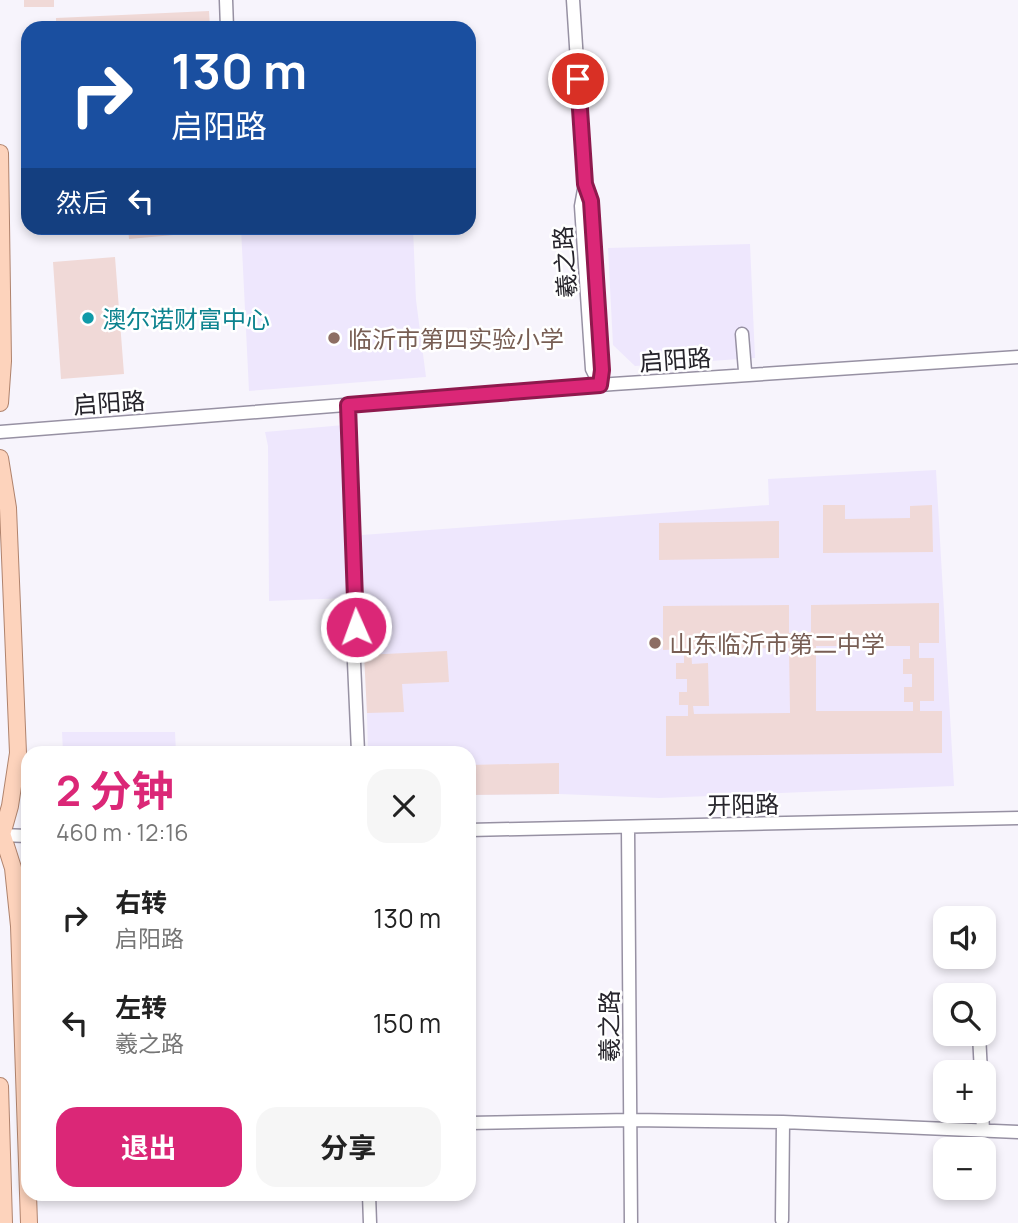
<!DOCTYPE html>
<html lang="zh">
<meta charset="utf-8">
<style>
:root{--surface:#fff;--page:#f6f6f6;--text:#222;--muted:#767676;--accent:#db2777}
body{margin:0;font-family:Manrope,"Noto Sans SC",sans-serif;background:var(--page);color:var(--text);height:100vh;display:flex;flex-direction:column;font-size:26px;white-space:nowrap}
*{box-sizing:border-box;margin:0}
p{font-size:23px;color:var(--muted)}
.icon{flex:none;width:38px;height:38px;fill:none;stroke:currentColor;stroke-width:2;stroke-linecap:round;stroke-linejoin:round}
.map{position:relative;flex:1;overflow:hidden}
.panel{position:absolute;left:21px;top:746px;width:455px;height:455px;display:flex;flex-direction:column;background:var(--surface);border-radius:21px;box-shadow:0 4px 10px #0003}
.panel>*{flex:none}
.hud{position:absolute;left:21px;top:21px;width:455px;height:214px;border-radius:21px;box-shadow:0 4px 10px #0003;background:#1a4fa0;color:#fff;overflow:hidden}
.buttons{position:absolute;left:933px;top:906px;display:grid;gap:14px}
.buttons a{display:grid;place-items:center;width:63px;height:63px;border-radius:14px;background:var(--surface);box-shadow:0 4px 10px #0003;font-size:35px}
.pin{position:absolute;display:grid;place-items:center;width:60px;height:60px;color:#fff;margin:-30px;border:4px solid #fff;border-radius:50%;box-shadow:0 2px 7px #0007}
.me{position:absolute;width:77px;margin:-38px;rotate:358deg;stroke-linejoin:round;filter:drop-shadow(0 0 5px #0008)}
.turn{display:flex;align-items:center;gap:24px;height:147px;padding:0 35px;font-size:32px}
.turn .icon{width:91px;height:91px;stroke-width:2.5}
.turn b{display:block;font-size:49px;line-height:60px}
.then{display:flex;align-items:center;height:66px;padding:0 35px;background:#0003;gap:14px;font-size:26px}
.round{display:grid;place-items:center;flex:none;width:74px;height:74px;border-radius:21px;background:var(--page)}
.summary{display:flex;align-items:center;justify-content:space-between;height:119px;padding:0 35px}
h1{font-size:42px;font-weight:700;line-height:52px;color:var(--accent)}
.cta{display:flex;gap:14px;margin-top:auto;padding:14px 35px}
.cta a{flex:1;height:80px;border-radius:21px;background:var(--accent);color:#fff;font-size:28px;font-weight:700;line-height:80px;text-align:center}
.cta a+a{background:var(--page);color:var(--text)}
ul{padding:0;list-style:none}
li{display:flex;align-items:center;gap:21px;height:105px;padding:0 35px}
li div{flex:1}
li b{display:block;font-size:26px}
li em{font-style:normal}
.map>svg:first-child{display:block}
.built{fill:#eee7fd}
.building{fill:#f0d9d7;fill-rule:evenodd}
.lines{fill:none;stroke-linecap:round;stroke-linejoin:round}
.minor-casing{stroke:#9791a3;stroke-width:15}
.major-casing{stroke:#b0836d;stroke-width:18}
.minor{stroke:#fff;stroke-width:12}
.major{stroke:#fdd3bc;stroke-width:16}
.route-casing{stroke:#8e194d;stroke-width:18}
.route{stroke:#db2777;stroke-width:12}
.culture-dot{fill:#0f9aa8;stroke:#fff;stroke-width:2.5}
.education-dot{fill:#8d6e63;stroke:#fff;stroke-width:2.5}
.labels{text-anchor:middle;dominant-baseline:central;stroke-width:5;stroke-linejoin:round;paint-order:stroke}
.street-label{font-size:24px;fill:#26242b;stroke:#fff}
.culture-label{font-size:24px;fill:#0d838f;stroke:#fff;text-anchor:start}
.education-label{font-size:24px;fill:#785e54;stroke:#fff;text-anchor:start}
</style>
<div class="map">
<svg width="1018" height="1223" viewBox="0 0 1018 1223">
<rect width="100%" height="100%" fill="#f7f4fc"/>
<!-- built -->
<path class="built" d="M 241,228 L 413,228 L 416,300 L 426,377 L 249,391 Z
M 750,244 L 755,358 L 635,366 L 613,345 L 608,248 Z
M 344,425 L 348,598 L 269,601 L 268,446 L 265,432 Z
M 936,470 L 954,786 L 659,798 L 559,794 L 469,795 L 469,752 L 368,752 L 362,535 L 769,505 L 768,479 Z
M 62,732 L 175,732 L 176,752 L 63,752 Z"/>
<!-- building -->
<path class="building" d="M 24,0 L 54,0 L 54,7 L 24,7 Z
M 209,11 L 210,28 L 56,28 L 56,18 Z
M 128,228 L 229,228 L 229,230 L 129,239 Z
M 115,257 L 124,374 L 61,379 L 53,262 Z
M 823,505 L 845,505 L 845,519 L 910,518 L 910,506 L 932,505 L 933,552 L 823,553 Z
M 779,521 L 779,558 L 659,560 L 659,523 Z
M 939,603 L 939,643 L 919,643 L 919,658 L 934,658 L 934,701 L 920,701 L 920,711 L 942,711 L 942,753 L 666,756 L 666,716 L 688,716 L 688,705 L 679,705 L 679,692 L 687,692 L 687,679 L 676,679 L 676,663 L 684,663 L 684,649 L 663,650 L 663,606 L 789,605 L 789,633 L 811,632 L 811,605 ZM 816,646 L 910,646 L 910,659 L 903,659 L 903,674 L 912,674 L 912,687 L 904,687 L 904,702 L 913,702 L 913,711 L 816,711 ZM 789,648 L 790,713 L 694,714 L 693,706 L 709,706 L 708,663 L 692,664 L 691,649 Z
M 447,651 L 449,682 L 402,684 L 404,712 L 367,713 L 364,655 Z
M 559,763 L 559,794 L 469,795 L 469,765 Z"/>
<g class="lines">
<defs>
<path id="minor" d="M 226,0 L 227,28
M 573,0 L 585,184 L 581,206 L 592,369 L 600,385
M 586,187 L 591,201 L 602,370 L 600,385
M 742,334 L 745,371
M 348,405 L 357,653 L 354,662 L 358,752
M 0,432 L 613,384 L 1018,357
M 628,828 L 631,1223
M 469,830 L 1018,818
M 0,835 L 28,836
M 979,1034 L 981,1073
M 982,1111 L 983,1130
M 469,1123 L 630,1120 L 783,1122 L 1018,1132
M 369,1194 L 370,1223
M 782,1220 L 783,1122"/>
<path id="major" d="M 0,153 L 3,361 L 0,403
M 0,458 L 8,508 L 18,753 L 10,806 L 1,838
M 0,827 L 13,868 L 19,926 L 29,1223
M 0,1086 L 4,1223"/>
</defs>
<!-- minor casing -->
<use href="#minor" class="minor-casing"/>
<!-- major casing -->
<use href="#major" class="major-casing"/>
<!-- minor -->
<use href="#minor" class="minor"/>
<!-- major -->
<use href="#major" class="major"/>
</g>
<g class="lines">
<defs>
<path id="route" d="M 356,627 L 348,405 L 600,385 L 602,370 L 591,201 L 585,184 L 578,79"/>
</defs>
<!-- route casing -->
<use href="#route" class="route-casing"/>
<!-- route -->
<use href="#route" class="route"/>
</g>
<!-- markers -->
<circle class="culture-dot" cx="88" cy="318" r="7"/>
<g class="education-dot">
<circle cx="334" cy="338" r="7"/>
<circle cx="655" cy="643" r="7"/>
</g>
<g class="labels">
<!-- street labels -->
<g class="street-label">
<text transform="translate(564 262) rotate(-94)">羲之路</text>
<text transform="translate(675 359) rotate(-4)">启阳路</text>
<text transform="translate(109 402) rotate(-4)">启阳路</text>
<text transform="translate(743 804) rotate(-1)">开阳路</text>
<text transform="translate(608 1026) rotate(-90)">羲之路</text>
</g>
<!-- culture labels -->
<g class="culture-label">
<text x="102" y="318">澳尔诺财富中心</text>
</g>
<!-- education labels -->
<g class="education-label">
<text x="348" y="338">临沂市第四实验小学</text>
<text x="669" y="643">山东临沂市第二中学</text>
</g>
</g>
</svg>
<div class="buttons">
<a><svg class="icon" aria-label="sound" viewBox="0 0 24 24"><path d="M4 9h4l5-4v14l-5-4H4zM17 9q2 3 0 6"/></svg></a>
<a><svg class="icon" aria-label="search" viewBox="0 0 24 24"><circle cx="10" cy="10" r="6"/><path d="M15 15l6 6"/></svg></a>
<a>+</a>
<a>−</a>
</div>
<div class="pin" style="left:578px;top:79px;background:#d93025"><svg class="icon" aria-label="arrive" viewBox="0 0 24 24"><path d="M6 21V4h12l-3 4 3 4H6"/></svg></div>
<svg class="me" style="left:356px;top:627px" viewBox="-20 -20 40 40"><circle r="17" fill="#db2777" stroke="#fff" stroke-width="3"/><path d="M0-11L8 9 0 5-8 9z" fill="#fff"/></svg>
<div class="hud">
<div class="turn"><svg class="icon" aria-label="right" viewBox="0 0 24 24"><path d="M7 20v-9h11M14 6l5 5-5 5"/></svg><div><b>130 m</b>启阳路</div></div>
<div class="then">然后<svg class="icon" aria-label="left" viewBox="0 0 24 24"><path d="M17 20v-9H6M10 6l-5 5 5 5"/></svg></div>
</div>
<section class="panel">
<div class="summary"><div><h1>2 分钟</h1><p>460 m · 12:16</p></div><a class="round"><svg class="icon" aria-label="close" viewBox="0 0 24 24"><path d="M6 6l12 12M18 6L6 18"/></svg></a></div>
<ul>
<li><svg class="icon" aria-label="right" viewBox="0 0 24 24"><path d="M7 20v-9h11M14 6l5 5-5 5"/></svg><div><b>右转</b><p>启阳路</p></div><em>130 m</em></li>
<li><svg class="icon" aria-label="left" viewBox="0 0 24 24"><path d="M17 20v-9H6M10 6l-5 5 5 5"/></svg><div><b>左转</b><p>羲之路</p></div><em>150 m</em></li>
</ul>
<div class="cta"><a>退出</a><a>分享</a></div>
</section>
</div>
